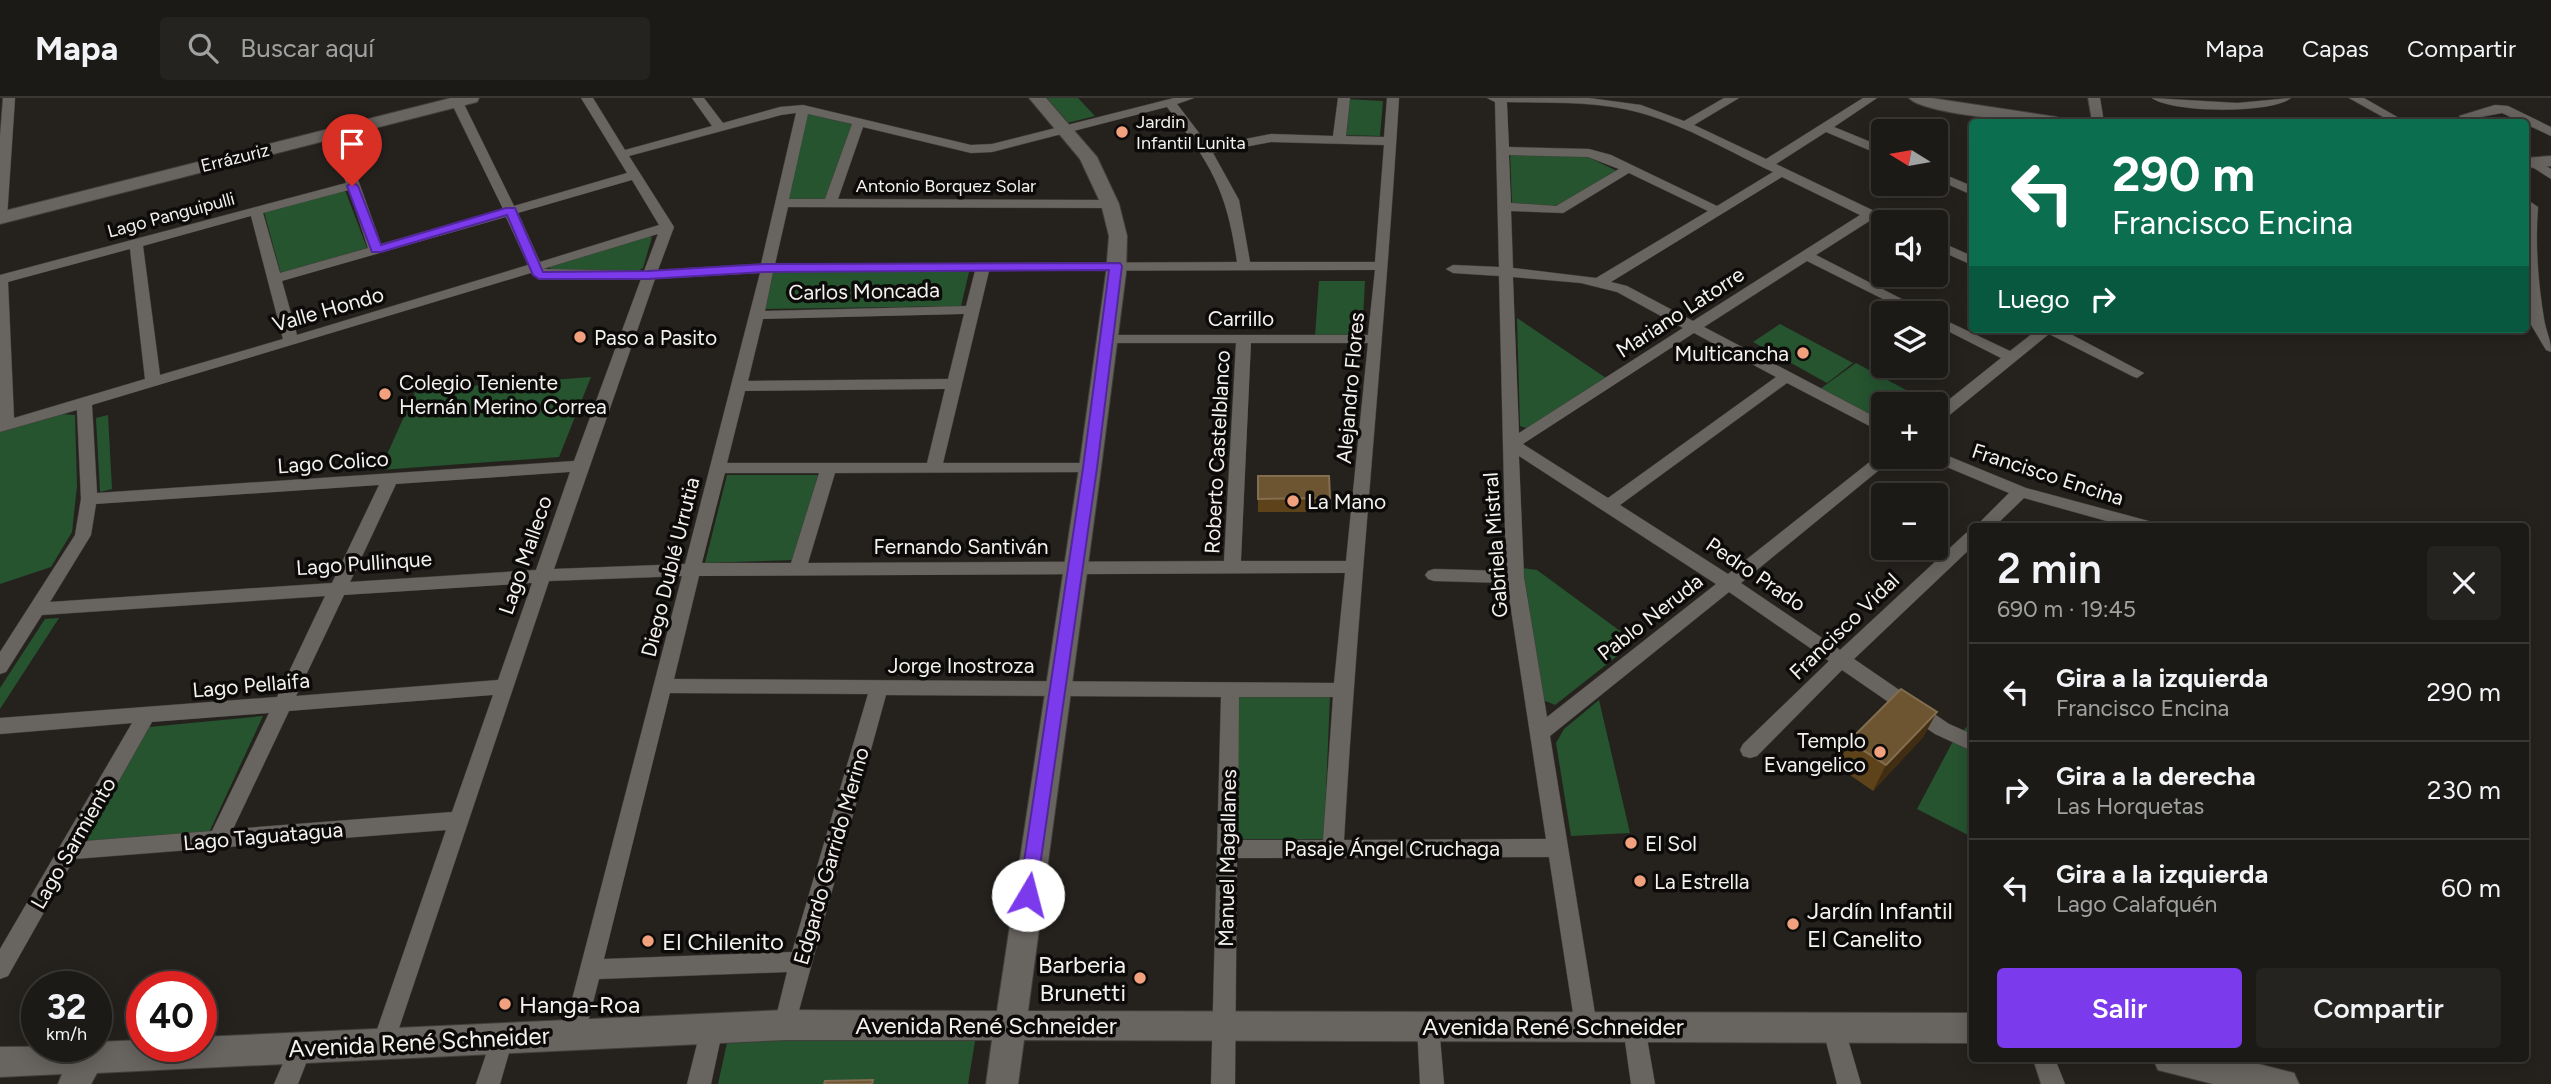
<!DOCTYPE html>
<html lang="es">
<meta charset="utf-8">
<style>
:root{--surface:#1c1a16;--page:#25231f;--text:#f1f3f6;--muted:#a0a1a1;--line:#3a3835;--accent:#7c3aed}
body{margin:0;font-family:Figtree,sans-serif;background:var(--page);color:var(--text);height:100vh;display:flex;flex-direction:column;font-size:26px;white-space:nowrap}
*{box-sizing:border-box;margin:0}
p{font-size:23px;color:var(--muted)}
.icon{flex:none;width:38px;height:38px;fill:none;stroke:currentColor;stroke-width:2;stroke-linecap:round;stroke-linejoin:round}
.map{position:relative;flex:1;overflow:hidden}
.panel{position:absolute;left:1969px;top:425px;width:560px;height:539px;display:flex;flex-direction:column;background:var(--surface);border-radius:7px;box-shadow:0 4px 18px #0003,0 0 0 2px var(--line)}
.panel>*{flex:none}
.banner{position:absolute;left:1969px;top:21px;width:560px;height:214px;border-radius:7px;box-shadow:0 4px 18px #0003,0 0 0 2px var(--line);background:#0b6e4f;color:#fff;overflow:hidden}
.needle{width:46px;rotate:281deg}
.buttons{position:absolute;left:1871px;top:21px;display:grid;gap:14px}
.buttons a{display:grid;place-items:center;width:77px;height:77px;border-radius:7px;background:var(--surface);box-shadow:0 4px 18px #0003,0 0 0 2px var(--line);font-size:35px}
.speed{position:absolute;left:21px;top:873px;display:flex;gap:14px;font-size:35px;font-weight:700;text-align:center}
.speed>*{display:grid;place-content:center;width:91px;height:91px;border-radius:50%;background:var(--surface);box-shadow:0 4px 18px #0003,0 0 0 2px var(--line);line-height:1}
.speed small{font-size:18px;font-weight:400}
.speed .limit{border:10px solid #d22;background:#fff;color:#111}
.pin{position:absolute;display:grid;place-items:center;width:60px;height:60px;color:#fff;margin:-72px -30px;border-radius:50% 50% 50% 0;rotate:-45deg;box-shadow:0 0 7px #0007}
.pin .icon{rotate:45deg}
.me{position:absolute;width:77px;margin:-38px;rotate:8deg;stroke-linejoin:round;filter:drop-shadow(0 0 5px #0008)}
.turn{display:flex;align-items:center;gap:24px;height:147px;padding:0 28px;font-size:32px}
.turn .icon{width:91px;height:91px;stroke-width:2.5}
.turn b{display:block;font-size:49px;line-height:60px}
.then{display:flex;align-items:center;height:66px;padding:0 28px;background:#0003;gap:14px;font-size:26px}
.round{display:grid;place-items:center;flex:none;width:74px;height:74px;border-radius:7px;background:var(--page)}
.overview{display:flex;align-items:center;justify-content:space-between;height:119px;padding:0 28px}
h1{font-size:42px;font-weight:600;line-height:52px}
.cta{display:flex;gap:14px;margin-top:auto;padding:14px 28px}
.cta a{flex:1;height:80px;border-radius:7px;background:var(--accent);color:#fff;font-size:28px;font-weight:600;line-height:80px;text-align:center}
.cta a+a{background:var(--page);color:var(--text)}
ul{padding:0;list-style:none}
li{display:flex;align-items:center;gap:21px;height:98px;padding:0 28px;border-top:2px solid var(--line)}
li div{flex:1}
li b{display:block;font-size:26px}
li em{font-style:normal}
header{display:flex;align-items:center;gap:42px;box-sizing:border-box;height:98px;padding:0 35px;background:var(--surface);border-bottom:2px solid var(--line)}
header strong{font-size:33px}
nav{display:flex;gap:38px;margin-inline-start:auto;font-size:24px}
.search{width:490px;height:63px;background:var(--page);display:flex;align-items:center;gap:18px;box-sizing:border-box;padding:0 24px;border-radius:7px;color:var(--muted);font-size:26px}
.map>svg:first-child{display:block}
.green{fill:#25542f}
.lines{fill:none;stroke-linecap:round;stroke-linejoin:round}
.street-casing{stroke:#413e3b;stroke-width:1}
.secondary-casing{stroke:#413e3b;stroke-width:2}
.street{fill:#686460;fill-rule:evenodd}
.secondary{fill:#686460;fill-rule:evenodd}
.wall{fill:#5e421a}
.shaded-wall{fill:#412d12}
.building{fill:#6e5531;stroke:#836e4f;stroke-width:2}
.route{fill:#7c3aed;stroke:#51269a;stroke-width:2}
.poi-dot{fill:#f2a17e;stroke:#0d0b0a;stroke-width:2.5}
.labels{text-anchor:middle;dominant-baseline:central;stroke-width:7;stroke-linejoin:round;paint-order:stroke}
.far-poi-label{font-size:18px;fill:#f4f2ef;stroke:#0d0b0a;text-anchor:start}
.far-street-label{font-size:18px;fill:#f4f2ef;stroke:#0d0b0a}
.street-label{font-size:21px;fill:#f4f2ef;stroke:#0d0b0a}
.poi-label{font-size:21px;fill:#f4f2ef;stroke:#0d0b0a;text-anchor:start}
.near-poi-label{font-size:24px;fill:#f4f2ef;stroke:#0d0b0a;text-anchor:start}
.near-street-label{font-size:24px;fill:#f4f2ef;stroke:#0d0b0a}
</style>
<header>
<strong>Mapa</strong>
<div class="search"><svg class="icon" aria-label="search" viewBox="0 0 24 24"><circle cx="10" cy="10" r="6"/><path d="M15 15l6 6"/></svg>Buscar aquí</div>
<nav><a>Mapa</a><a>Capas</a><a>Compartir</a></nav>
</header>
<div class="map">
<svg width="2551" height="986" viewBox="0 0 2551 986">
<rect width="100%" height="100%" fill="#25221e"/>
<!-- green -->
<path class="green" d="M 1044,0 L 1078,0 L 1095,18 L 1067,25 Z
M 1346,1 L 1383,3 L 1380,38 L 1342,37 Z
M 806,15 L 854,27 L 829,102 L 785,102 Z
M 1510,54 L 1586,58 L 1619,74 L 1553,109 L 1512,107 Z
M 345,92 L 367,150 L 281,176 L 264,114 Z
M 648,138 L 652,139 L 643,170 L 638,173 L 551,175 L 550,169 Z
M 835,173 L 969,174 L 961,208 L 762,211 L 772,174 Z
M 1319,183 L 1365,183 L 1362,238 L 1315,238 Z
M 1517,220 L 1606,280 L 1529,331 L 1520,328 Z
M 1780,226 L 1853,265 L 1827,285 L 1753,244 Z
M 1856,265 L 1932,306 L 1883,306 L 1883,327 L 1820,291 Z
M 591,279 L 559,359 L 380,372 L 416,292 Z
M 61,316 L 75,317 L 77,388 L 72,434 L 51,469 L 0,486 L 0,334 Z
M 108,317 L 112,391 L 100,394 L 96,320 Z
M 727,377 L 818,377 L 795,462 L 705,465 Z
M 1523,470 L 1537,472 L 1635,544 L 1555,607 L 1543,602 Z
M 59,520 L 0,611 L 0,590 L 45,521 Z
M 1237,598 L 1330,598 L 1324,741 L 1234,741 Z
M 1599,602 L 1630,735 L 1571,738 L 1556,645 L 1564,631 Z
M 263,618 L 207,739 L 78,749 L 149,629 Z
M 1972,623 L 1972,739 L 1917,711 L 1952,645 Z
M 976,937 L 968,986 L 718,986 L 728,940 Z"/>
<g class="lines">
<defs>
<path id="street" d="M 3,0 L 15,0 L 7,120 L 0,124 L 0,38 Z
M 449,0 L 461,0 L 514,108 L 627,75 L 581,0 L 593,0 L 625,52 L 712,28 L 692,0 L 704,0 L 723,25 L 780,9 L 803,7 L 971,47 L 992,46 L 1174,0 L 1194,0 L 1177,6 L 1209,48 L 1271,36 L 1333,38 L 1338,0 L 1350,0 L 1346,38 L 1384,39 L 1387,0 L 1399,0 C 1384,249 1358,494 1344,742 L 1546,741 L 1507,485 L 1434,483 L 1428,481 L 1425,477 L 1428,473 L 1434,471 L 1506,473 L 1499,178 L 1453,175 L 1446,171 L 1453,167 L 1499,169 L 1495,4 L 1487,0 L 1589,0 L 1641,7 L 1684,23 L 1724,0 L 1739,0 L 1694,27 L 1766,61 L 1863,0 L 1877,0 L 1834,29 L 1883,49 L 1883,58 L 1826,34 L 1776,66 L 1891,121 L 1892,124 L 1883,124 L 1883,127 L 1871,122 L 1816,157 L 1929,215 L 1911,215 L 1807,163 L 1704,229 L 1883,323 L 1883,335 L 1787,285 L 1620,407 L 1728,476 L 1881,355 L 1883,359 L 1895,359 L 1741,485 L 1840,552 L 1966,435 L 1972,433 L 1972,449 L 1854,561 L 1949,626 L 1972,636 L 1972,653 L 1935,636 L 1842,572 L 1757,658 L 1750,660 L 1743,658 L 1740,652 L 1743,646 L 1829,563 L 1729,494 L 1550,638 L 1597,928 L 1594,935 L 1586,939 L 1578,935 L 1575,928 L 1549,759 L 1237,760 L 1235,986 L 1211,986 L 1221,599 L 886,597 L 793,934 L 785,938 L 777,934 L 774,927 L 787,874 L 599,881 L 585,936 L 582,944 L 574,947 L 566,944 L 563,936 L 682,478 L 549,483 L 391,954 L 383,957 L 375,954 L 372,946 L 446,732 L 74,761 L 8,878 L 0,881 L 0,851 L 132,625 L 0,636 L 0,620 L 277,599 L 325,498 L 42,517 L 6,574 L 0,576 L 0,554 L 75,437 L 81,401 L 77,312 L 0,334 L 0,177 L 346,85 L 329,34 L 335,30 L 341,34 L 381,146 L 503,111 ZM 1507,4 C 1550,5 1599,3 1641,15 C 1687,28 1730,54 1773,74 L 1717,108 L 1611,57 L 1589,51 L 1509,49 ZM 1167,9 C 1211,66 1227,92 1237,164 L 775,166 L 788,109 L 1110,110 L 1117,106 L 1110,102 L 838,101 L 863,29 L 971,55 L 992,54 ZM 796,15 L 761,166 L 658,172 L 674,129 L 629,58 L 781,17 ZM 808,16 L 852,26 L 825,101 L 789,101 ZM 1271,44 L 1384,47 L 1375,164 L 1250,164 L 1239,102 L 1213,55 ZM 1509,57 L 1588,59 L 1619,71 L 1556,108 L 1511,105 ZM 1629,75 L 1708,113 L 1596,180 L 1513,170 L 1511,113 L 1563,115 ZM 1782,79 L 1860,117 L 1693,223 L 1627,188 L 1611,184 ZM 632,82 L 659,127 L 540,164 L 518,115 ZM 349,92 L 368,150 L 280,175 L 263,115 ZM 251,118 L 283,241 L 160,277 L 143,148 ZM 506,119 L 528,167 L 297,237 L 282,183 ZM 658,136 L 644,173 L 543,171 ZM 130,151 L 145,281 L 14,320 L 8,184 ZM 1375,172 L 1368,237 L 1107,237 L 1100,241 L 1107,245 L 1236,245 L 1224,463 L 808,465 L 835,375 L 1096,374 L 1098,370 L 1096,366 L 1090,365 L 943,365 L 989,173 ZM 975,173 L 966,208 L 765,213 L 773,174 ZM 531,175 L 539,181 L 641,181 L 574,363 L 97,395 L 92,307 ZM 760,175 L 685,466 L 554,471 L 655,181 ZM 1513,179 L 1581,185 L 1617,194 L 1683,230 L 1519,335 ZM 964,216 L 948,281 L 748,283 L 763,221 ZM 1694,235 L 1776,279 L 1608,400 L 1523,346 ZM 1251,245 L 1368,245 L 1346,463 L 1241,463 ZM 945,291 L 927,365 L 727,365 L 745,293 ZM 1519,358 L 1716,486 L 1547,619 L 1524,479 ZM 570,374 L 536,472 L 350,484 L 396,386 ZM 725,375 L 819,375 L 791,465 L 702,465 ZM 379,387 L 332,485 L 50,504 L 91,437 L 96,406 ZM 1345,475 L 1334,585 L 674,581 L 699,478 ZM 532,485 L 498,582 L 296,598 L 344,497 ZM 670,595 L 868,596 L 792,854 L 604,861 ZM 493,597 L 452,714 L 233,731 L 289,613 ZM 1239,599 L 1333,599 L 1323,742 L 1238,742 ZM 269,615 L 212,733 L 85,743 L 152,624 Z
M 2088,0 L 2100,0 L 2104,24 L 2092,24 Z
M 2152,0 L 2237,5 L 2291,0 C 2271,16 2172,15 2152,0 Z
M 2349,0 L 2364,0 L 2406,24 L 2392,24 Z
M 2495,7 L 2508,8 L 2551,29 L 2551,38 L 2502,15 L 2465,22 L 2459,18 Z
M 2533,60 L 2551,71 L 2551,81 L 2529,67 L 2529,61 Z
M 1936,73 L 1972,88 L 1972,97 L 1936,81 Z
M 2525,100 L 2538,109 C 2535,147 2538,184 2544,221 C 2546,234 2551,241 2551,254 L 2546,252 L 2530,225 L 2525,175 Z
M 1936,142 L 1972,158 L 1972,167 L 1936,151 Z
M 1936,218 L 2010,253 L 2038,231 L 2061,231 L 2144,275 L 2137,280 L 2132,278 L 2049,236 L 1941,324 L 1936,325 L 1936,312 L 2001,260 L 1936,227 Z
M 1936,353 L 2026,390 L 2156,425 L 2158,429 L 2128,429 L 2024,400 L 1994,429 L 1975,429 L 2009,395 L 1930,362 L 1928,359 L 1936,359 Z
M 1428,917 L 1436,921 L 1439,928 L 1444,986 L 1420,986 L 1417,928 L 1420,921 Z
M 1833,917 L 1841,921 L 1844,928 L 1861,986 L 1837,986 L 1822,928 L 1825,921 Z
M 1634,918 L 1642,922 L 1645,929 L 1655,986 L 1631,986 L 1623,929 L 1626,922 Z
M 712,919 L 720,923 L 723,930 L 711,986 L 687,986 L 701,930 L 704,923 Z
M 502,930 L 510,933 L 513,941 L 500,986 L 476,986 L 494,933 Z
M 301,939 L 309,942 L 312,950 L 298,986 L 274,986 L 293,942 Z
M 2033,961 L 2055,961 L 2065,986 L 2041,986 Z"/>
<path id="secondary" d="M 451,0 L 479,0 L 477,4 L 0,126 L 0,114 Z
M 1029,0 L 1046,0 L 1097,59 L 1119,106 L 1127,138 L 1126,175 L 1101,370 L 1028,913 L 1972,915 L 1972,945 L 1024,942 L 1018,986 L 986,986 L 992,942 L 785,942 L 97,975 L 91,986 L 58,986 L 62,976 L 0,979 L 0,949 L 96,948 L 96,944 L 142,942 L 142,948 L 201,948 L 201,939 L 785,912 L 997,913 L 1079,370 L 1106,175 L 1109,138 L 1101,106 L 1080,61 Z
M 1909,0 L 1931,0 L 2057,19 L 2065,24 C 2040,26 1924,17 1909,0 Z
M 2551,58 L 2551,68 L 2525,70 L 2525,60 Z
M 2153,961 L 2239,961 L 2294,975 L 2299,986 L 2213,986 L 2158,972 Z"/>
</defs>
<!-- street casing -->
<use href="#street" class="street-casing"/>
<!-- secondary casing -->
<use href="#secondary" class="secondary-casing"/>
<!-- street -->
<use href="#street" class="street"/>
<!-- secondary -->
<use href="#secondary" class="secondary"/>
</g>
<!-- wall -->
<path class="wall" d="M 1258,378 L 1330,400 L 1329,414 L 1258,414 Z
M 1937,614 L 1923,639 L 1873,693 L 1837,668 L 1849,643 Z"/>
<!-- shaded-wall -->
<path class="shaded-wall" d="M 1937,614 L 1923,639 L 1873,693 L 1886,667 Z"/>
<!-- building -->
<path class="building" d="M 1258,378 L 1329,378 L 1330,400 L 1258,401 Z
M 1901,591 L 1937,614 L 1886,667 L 1849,643 Z
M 873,982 L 872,986 L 824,986 L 825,983 Z"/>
<!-- route -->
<path class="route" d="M 352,84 L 358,88 L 381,147 L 506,110 L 515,110 L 543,174 L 648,173 L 766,166 L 1120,165 L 1122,168 L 1097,370 L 1035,803 L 1028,805 L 1022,803 L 1019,797 L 1083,370 L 1109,172 L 766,174 L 648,181 L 539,181 L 533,177 L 507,117 L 381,154 L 372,154 L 347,88 Z"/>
<!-- markers -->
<g class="poi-dot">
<circle cx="1122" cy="34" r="7"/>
<circle cx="580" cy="239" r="7"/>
<circle cx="1803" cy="255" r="7"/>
<circle cx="385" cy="296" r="7"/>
<circle cx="1293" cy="403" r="7"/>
<circle cx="1880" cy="654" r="7"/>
<circle cx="1631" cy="745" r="7"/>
<circle cx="1640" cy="783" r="7"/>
<circle cx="1793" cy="826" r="7"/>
<circle cx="648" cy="843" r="7"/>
<circle cx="1140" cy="880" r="7"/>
<circle cx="505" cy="906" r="7"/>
</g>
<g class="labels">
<!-- far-poi labels -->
<g class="far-poi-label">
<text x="1136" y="24">Jardin<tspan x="1136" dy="21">Infantil Lunita</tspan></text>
</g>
<!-- far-street labels -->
<g class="far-street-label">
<text transform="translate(235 60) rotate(-14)">Errázuriz</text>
<text x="946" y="88">Antonio Borquez Solar</text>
<text transform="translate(171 117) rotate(-15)">Lago Panguipulli</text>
</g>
<!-- street labels -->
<g class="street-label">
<text transform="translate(864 193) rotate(-1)">Carlos Moncada</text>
<text transform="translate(328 211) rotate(-16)">Valle Hondo</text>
<text transform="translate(1680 214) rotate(-33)">Mariano Latorre</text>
<text x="1241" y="220">Carrillo</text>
<text transform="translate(1350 290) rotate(-85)">Alejandro Flores</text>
<text transform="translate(1217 354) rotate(-87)">Roberto Castelblanco</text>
<text transform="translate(333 364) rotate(-4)">Lago Colico</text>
<text transform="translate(2048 376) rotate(18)">Francisco Encina</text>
<text transform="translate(1495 447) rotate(-94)">Gabriela Mistral</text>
<text x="961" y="448">Fernando Santiván</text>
<text transform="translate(525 457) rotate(-71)">Lago Malleco</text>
<text transform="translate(364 465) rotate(-4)">Lago Pullinque</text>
<text transform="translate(670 469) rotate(-76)">Diego Dublé Urrutia</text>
<text transform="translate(1756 476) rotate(34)">Pedro Prado</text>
<text transform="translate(1650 519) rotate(-38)">Pablo Neruda</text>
<text transform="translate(1844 528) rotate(-44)">Francisco Vidal</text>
<text x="961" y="567">Jorge Inostroza</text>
<text transform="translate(251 587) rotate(-5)">Lago Pellaifa</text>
<text transform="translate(263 738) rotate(-5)">Lago Taguatagua</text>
<text transform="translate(73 745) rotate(-60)">Lago Sarmiento</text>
<text x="1392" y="750">Pasaje Ángel Cruchaga</text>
<text transform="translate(831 758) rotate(-74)">Edgardo Garrido Merino</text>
<text transform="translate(1227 760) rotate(-89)">Manuel Magallanes</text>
</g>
<!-- poi labels -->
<g class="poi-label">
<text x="594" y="239">Paso a Pasito</text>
<text x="1789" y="255" text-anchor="end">Multicancha</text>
<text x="399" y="284">Colegio Teniente<tspan x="399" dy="24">Hernán Merino Correa</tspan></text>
<text x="1307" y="403">La Mano</text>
<text x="1866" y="642" text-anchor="end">Templo<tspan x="1866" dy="24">Evangelico</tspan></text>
<text x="1645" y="745">El Sol</text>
<text x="1654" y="783">La Estrella</text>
</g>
<!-- near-poi labels -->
<g class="near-poi-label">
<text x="1807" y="812">Jardín Infantil<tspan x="1807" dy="28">El Canelito</tspan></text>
<text x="662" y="843">El Chilenito</text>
<text x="1126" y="866" text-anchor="end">Barberia<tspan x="1126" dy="28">Brunetti</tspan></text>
<text x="519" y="906">Hanga-Roa</text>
</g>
<!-- near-street labels -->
<g class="near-street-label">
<text x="986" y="927">Avenida René Schneider</text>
<text x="1553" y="928">Avenida René Schneider</text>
<text transform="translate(419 944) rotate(-3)">Avenida René Schneider</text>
</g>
</g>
</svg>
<div class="buttons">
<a><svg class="needle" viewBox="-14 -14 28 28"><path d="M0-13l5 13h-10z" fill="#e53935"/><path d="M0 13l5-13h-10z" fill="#a0a1a1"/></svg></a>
<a><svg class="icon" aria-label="sound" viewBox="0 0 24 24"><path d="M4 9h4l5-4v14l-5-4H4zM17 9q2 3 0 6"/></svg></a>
<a><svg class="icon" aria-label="layers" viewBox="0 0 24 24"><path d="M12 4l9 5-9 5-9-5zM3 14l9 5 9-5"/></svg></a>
<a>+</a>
<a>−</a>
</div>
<div class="speed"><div>32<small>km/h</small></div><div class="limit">40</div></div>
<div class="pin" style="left:352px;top:88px;background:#d93025"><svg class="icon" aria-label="arrive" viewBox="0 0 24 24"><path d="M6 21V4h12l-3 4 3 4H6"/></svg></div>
<svg class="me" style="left:1028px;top:797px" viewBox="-20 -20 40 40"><circle r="19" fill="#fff"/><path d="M0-13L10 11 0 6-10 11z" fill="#7c3aed"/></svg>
<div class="banner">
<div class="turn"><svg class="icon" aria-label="left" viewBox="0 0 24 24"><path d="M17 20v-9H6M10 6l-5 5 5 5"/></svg><div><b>290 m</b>Francisco Encina</div></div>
<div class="then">Luego<svg class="icon" aria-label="right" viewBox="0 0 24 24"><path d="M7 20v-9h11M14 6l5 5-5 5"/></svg></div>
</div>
<section class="panel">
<div class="overview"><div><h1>2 min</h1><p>690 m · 19:45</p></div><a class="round"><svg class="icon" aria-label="close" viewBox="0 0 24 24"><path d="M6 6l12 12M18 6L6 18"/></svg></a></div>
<ul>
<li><svg class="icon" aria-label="left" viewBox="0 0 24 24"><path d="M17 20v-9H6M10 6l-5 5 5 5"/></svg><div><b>Gira a la izquierda</b><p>Francisco Encina</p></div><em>290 m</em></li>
<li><svg class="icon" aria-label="right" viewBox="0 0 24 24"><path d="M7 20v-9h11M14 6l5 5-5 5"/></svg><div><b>Gira a la derecha</b><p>Las Horquetas</p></div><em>230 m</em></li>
<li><svg class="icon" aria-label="left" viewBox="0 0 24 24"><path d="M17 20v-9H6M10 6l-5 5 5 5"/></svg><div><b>Gira a la izquierda</b><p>Lago Calafquén</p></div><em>60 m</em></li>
</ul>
<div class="cta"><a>Salir</a><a>Compartir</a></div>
</section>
</div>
